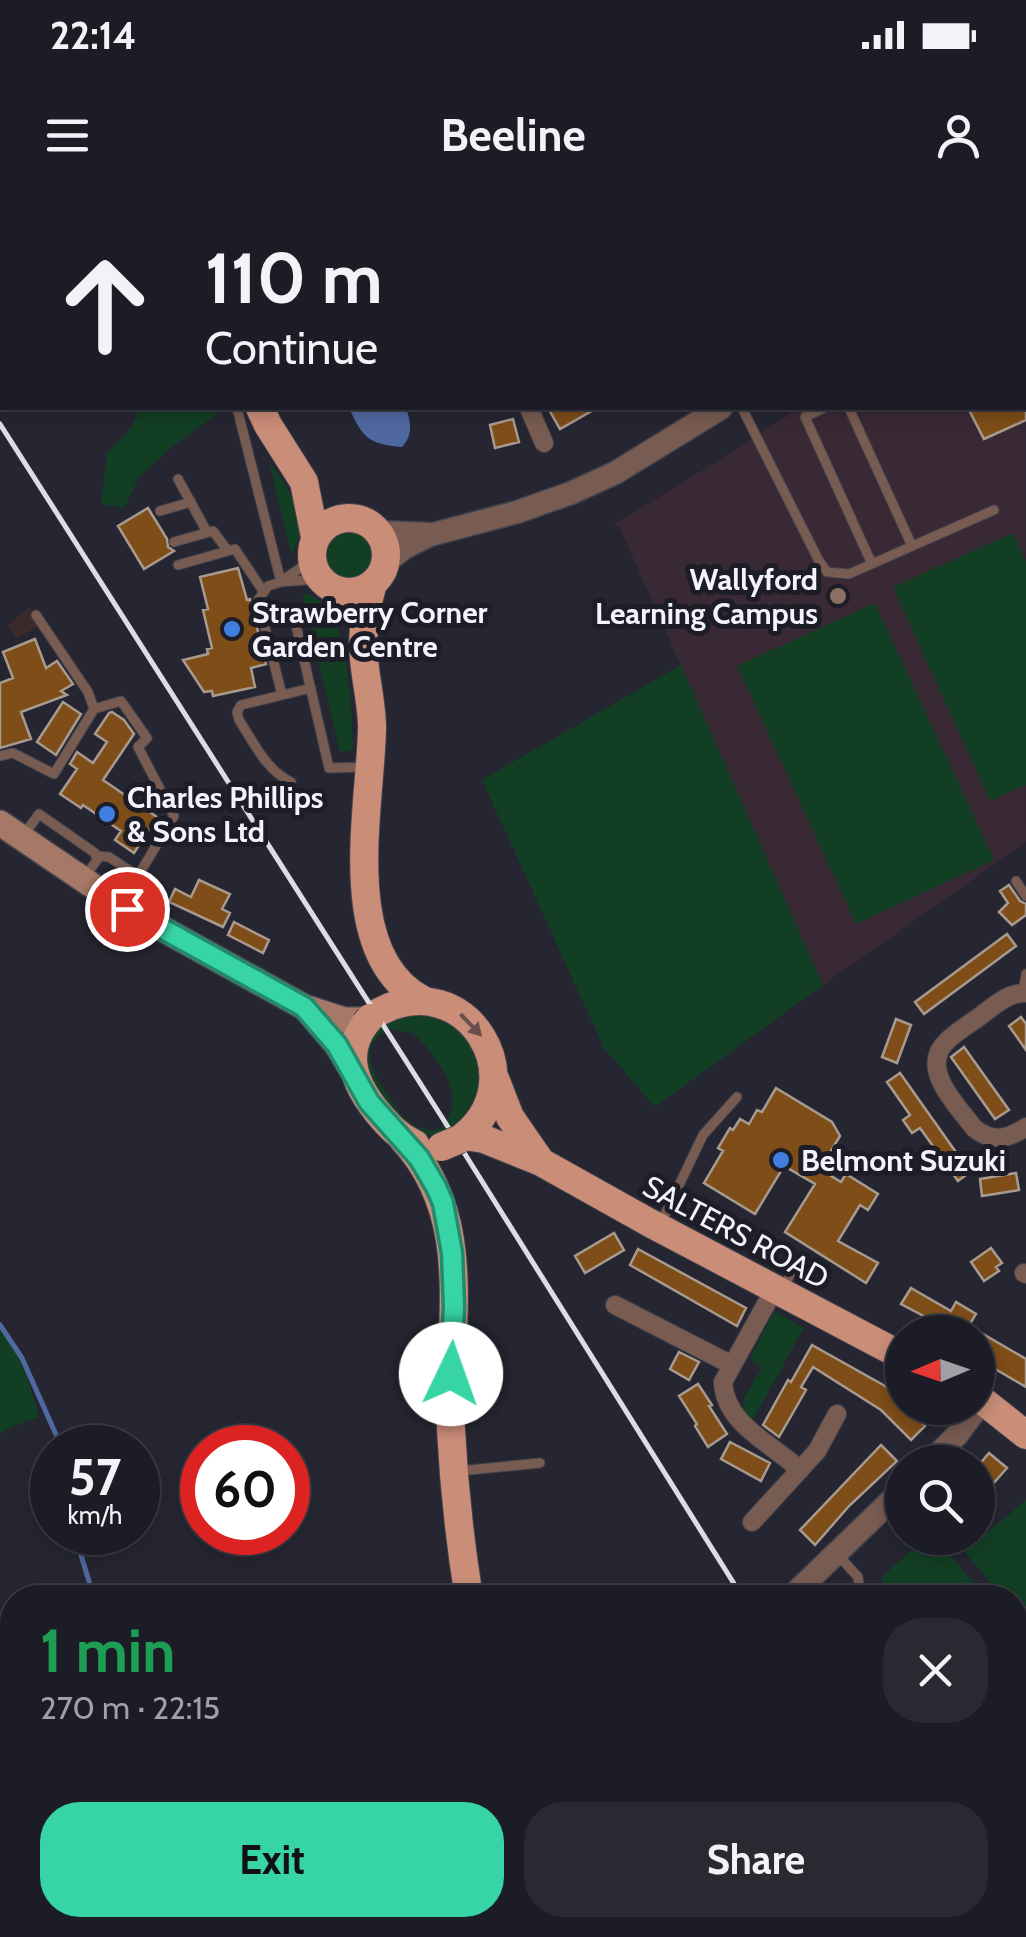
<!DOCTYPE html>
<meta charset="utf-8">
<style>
:root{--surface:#1c1c26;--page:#292932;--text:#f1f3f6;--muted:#a0a1a7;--line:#3a3a43;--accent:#37d4a6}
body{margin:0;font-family:Cabin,sans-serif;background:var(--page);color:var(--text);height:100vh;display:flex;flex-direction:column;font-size:38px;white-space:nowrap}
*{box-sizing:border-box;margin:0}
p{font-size:32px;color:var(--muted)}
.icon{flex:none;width:55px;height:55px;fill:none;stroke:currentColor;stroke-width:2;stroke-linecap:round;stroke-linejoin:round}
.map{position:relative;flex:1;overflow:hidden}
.sheet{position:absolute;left:0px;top:1385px;width:1028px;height:352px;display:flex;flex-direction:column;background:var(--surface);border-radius:40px 40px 0 0;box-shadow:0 5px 15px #0003,0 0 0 2px var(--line)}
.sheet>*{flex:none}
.hud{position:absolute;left:0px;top:0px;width:1028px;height:210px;box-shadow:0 5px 15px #0003,0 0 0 2px var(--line);background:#1c1c26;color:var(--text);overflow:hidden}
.needle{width:65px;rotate:268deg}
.tools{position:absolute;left:885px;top:1115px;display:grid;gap:20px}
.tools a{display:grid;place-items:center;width:110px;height:110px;border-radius:50%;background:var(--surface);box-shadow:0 5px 15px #0003,0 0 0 2px var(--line);font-size:50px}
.speed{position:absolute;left:30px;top:1225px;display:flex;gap:20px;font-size:50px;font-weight:700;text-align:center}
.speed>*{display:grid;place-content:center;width:130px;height:130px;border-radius:50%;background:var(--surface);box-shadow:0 5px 15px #0003,0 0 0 2px var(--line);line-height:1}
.speed small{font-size:25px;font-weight:400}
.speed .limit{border:15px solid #d22;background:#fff;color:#111}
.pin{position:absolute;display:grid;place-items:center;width:85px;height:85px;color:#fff;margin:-42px;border:5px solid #fff;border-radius:50%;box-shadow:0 2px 10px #0007}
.me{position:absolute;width:110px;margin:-55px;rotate:3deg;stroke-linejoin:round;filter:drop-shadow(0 0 8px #0008)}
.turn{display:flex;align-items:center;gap:35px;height:210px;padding:0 40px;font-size:45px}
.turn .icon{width:130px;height:130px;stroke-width:2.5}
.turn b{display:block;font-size:70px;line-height:85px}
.round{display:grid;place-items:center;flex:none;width:105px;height:105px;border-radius:40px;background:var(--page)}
.summary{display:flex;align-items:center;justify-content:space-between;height:170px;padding:0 40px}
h1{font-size:60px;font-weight:800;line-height:75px;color:#1e9e55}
.cta{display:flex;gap:20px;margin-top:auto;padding:20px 40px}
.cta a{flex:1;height:115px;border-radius:40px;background:var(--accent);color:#111;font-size:40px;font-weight:800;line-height:115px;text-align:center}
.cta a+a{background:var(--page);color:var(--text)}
.status{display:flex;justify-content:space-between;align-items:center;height:70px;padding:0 50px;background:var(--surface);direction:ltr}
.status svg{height:28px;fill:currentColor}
header{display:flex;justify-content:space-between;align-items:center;height:130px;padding:0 40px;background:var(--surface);font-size:45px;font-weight:800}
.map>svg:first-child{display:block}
.industrial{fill:#3c292c}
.education{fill:#392934}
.green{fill:#123f24;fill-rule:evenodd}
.water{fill:#4f69a0}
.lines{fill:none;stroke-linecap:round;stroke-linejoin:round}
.stream{stroke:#4f69a0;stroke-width:5}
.building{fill:#7e4d18;stroke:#a79b90;stroke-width:2.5}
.service-casing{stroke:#43434e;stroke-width:11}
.minor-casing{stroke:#43434e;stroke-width:20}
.tertiary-casing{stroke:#43434e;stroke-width:25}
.secondary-casing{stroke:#43434e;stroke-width:28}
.primary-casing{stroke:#43434e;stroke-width:30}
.service{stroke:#785b51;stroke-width:9}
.minor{stroke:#785b51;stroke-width:18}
.tertiary{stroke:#785b51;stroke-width:22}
.secondary{stroke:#a67867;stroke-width:25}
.primary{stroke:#c98d78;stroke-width:28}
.rail{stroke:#dcdce5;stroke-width:5}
.primary-bridge-casing{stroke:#43434e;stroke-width:30;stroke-linecap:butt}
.primary-bridge{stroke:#c98d78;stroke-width:28}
.oneway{fill:#6a4f4c}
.route-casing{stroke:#248a6c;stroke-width:25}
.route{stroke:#37d4a6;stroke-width:18}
.education-dot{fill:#8d6e63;stroke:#1d1d28;stroke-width:4}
.shop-dot{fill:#3f7fe0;stroke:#1d1d28;stroke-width:4}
.labels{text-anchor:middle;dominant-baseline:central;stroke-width:10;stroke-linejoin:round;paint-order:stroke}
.poi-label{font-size:30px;font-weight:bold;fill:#f3f3fb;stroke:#1d1d28;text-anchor:start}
.street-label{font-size:30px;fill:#f3f3fb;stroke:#1d1d28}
</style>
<div class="status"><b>22:14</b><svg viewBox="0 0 49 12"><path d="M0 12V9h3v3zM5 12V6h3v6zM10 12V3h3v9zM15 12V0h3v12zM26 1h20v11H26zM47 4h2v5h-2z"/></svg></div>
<header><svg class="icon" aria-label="menu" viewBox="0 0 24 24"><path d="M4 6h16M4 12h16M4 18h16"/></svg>Beeline<svg class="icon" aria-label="person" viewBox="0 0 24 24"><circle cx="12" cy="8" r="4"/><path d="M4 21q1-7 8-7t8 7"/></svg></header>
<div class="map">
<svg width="1026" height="1737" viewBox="0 0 1026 1737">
<rect width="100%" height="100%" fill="#262632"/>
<!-- industrial -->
<path class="industrial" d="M 0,0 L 135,0 L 136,2 L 2,2 L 2,137 L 0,133 Z
M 29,407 L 39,426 L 16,438 L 8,425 Z"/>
<!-- education -->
<path class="education" d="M 1025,89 L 1026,642 L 823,785 L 619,326 L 612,326 L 753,239 L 798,208 L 1025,208 Z"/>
<!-- green -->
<path class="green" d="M 140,208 L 215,208 L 217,214 L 170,248 L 138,279 L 124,308 L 101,304 L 107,254 L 131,228 Z
M 269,261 C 288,289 313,321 291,354 Z
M324 355a24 24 0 1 1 48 0a24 24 0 1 1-48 0Z
M 1013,333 L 1026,362 L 1026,585 L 990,601 L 893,387 Z
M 308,394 C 313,397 318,399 322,403 C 349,426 352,510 353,544 L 352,550 L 340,552 L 303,395 Z
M 875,403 L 994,660 L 856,724 L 737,466 Z
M 681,465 L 823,785 L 655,907 L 604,848 L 482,580 Z
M 407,813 C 414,813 423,811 430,813 C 452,819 478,842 482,865 C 483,871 480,881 479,888 C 475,914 449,943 420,933 C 406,928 395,914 387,902 C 359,860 353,834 407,813 ZM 390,829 L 413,833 C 436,855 472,899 440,929 C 430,931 418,929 409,922 C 401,916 395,905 389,897 C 374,874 354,846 390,829 Z
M 774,1111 L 804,1128 L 752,1221 L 743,1208 L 744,1198 L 762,1167 L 750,1159 Z
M 0,1125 L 22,1158 L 39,1217 L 11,1227 L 0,1234 Z
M 1026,1300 L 1026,1420 L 1023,1423 L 1015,1413 L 1015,1398 L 1002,1397 L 965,1352 Z
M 925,1338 L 936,1338 L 985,1397 L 880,1397 L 883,1376 Z
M 1015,1434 L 1026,1447 L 1026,1707 L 1015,1690 Z
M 495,1725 L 535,1725 L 544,1737 L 488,1737 Z"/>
<!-- water -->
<path class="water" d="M 349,208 L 406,208 C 411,223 413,235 402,247 C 368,244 363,238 349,208 Z"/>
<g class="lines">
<!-- stream -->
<path class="stream" d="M 0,1125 L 22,1158 L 62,1248
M 74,1332 L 94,1398"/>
</g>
<!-- building -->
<path class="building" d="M 548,208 L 597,208 L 560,229 Z
M 968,208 L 1026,208 L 1026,220 L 984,239 Z
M 513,219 L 519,242 L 495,248 L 490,225 Z
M 148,308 L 167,339 L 168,347 L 174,351 L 144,369 L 118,326 Z
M 238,368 L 247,400 L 250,399 L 266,464 L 251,468 L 255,487 L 213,496 L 212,491 L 204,492 L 183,460 L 208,454 L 207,449 L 212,448 L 203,410 L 208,409 L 200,377 Z
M 35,439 L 46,468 L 57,461 L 73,484 L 61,491 L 67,495 L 21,512 L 31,539 L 0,548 L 0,483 L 13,478 L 3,452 Z
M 63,502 L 81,514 L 56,555 L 37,542 Z
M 112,512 L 124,520 L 134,534 L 103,580 L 157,617 L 134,653 L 115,640 L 121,631 L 83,605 L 81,608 L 60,594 L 77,569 L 70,564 L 77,552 L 93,563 L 107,542 L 95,534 L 109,513 Z
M 199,680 L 230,694 L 222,709 L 230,713 L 223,727 L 169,702 L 175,689 L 191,697 Z
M 1009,685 L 1020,701 L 1026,704 L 1026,715 L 1012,725 L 999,712 L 1008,703 L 1000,691 Z
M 234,722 L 269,740 L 263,753 L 228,735 Z
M 1007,734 L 1016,746 L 924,814 L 915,802 Z
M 1021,817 L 1026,824 L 1026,850 L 1009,826 Z
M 896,819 L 911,825 L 897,863 L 882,857 Z
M 964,847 L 1009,910 L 995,919 L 951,857 Z
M 900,873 L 970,972 L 958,981 L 920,928 L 912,933 L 903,920 L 910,915 L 887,882 Z
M 776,888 L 832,922 L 840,936 L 820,969 L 841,982 L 846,974 L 878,994 L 868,1010 L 860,1005 L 838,1041 L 878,1063 L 866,1083 L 785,1032 L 815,984 L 784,966 L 755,1014 L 704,983 L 723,951 L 718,948 L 730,928 L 733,930 L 740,919 L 749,924 L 757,910 L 762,912 Z
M 1016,973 L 1019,990 L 982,996 L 980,979 Z
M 614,1033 L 624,1050 L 585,1073 L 575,1056 Z
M 991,1048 L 1002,1063 L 996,1067 L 999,1071 L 984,1081 L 971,1062 Z
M 638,1049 L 746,1108 L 737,1126 L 630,1065 Z
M 911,1088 L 951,1111 L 956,1102 L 976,1114 L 965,1132 L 954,1132 L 901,1104 Z
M 978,1131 L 1026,1159 L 1026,1187 L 978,1159 Z
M 812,1145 L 885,1186 L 902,1204 L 902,1208 L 906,1208 L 925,1226 L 911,1240 L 881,1210 L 813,1167 L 801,1187 L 806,1190 L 779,1237 L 763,1225 L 788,1180 L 791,1182 Z
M 679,1152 L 699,1162 L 689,1180 L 670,1169 Z
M 698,1184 L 712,1205 L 709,1206 L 727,1234 L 708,1247 L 695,1226 L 697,1224 L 679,1196 Z
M 730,1242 L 770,1263 L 761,1281 L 721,1259 Z
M 881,1245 L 897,1261 L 849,1306 L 815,1345 L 800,1330 Z
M 989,1253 L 1007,1268 L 992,1285 L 978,1273 L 978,1266 Z"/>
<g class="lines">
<defs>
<path id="service" d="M 98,0 L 98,2
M 440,2 L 448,0
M 501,2 L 506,0
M 0,68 L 2,67
M 0,102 L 2,106
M 237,208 L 281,382
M 742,208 L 818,359 L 827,372 L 849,374 L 994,310
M 824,208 L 805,217 L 872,364
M 849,208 L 912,346
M 178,279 L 207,332
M 160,311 L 191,302
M 174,342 L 213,331 L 228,351
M 178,365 L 235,349 L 263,391
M 283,380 L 312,360
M 36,415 L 88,492 L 94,509 L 121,501 L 147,538 L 138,547 L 174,616 L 138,676 L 109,657 L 97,656
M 296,425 L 329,568 L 367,567
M 282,495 L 258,400 L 268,386 L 281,382 L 320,379
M 0,556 L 13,553 L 54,574 L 94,509
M 291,582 C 266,570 254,543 239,520 L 237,512 L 241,505 L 311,488
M 23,636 L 39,614 L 95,653 L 97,660 L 85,677
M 1016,681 L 1026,696
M 1023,792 L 1026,774
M 660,1025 L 703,935 L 737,897
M 782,1089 L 798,1061
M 458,1271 L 540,1263
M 837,1354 L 858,1377 L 860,1398
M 1014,1725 L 1021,1737"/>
<path id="minor" d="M 459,0 L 460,2
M 595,0 L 596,2
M 835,0 L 836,2
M 786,2 L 790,0
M 529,208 L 544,243
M 1026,793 C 1008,792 993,807 979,817 C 968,825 956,832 947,841 C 918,868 957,905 974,928 C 992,943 1008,939 1026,927
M 1024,1073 L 1026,1074
M 775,1088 L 723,1182 C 725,1225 773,1244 800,1270
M 615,1105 L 732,1165
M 752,1322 L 817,1251 L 837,1214"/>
<path id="tertiary" d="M 1025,44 L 1026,44
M 378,332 L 429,334
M 385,363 L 404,348 L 430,335 L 517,312 L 571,293 L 615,273 L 721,208
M 930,1262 L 957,1235 L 977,1208
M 790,1398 L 902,1290"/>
<path id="secondary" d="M 0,623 L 127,709 L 304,807 L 344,820 L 363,820
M 308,811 L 337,845 L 354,873"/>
<path id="primary" d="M 193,0 L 193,2
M 260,208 L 268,225 L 304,282 L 315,337
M312 355a37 37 0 1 1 74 0a37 37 0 1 1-74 0Z
M 373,383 C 366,407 361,433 364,459 C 366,482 372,505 372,528 C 371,605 336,755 423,800
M 379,812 C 466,765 538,882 460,939
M 365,824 C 342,855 355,885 378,913 C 389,926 399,937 415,944
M 494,876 L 510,917 L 541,962
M 464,936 L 484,939 L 541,962 L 650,1023 L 902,1156
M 402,938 C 479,1021 446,1129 451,1230 C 454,1287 460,1342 469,1398
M 978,1197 L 1026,1235
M 460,1737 L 464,1725"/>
</defs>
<!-- service casing -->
<use href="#service" class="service-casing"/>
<!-- minor casing -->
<use href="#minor" class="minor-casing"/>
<!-- tertiary casing -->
<use href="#tertiary" class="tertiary-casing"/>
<!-- secondary casing -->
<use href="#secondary" class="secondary-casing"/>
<!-- primary casing -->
<use href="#primary" class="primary-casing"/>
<!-- service -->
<use href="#service" class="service"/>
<!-- minor -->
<use href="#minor" class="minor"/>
<!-- tertiary -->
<use href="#tertiary" class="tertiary"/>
<!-- secondary -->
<use href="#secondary" class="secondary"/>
<!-- primary -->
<use href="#primary" class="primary"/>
<!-- rail -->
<path class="rail" d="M 0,224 L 443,919 L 743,1398
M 941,1725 L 949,1737"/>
<defs>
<path id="primary-bridge" d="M 365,824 L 370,818
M 441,947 L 460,939"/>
</defs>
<!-- primary-bridge casing -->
<use href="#primary-bridge" class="primary-bridge-casing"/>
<!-- primary-bridge -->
<use href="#primary-bridge" class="primary-bridge"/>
</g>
<!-- one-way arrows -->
<defs><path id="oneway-solid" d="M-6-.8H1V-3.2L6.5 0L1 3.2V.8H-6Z" transform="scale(2.5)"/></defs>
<use class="oneway" href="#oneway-solid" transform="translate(471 825) rotate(46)"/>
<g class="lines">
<defs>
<path id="route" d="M 127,709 L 304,807 L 337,845 L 369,902 L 419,958 L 436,987 L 443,1003 L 452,1053 L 454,1106 L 451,1174"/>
</defs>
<!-- route casing -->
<use href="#route" class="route-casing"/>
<!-- route -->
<use href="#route" class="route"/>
</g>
<!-- markers -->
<circle class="education-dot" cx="838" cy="396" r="10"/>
<g class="shop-dot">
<circle cx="232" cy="429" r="10"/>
<circle cx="107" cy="614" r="10"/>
<circle cx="781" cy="960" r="10"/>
</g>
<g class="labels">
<!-- poi labels -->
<g class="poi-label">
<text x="818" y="379" text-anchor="end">Wallyford<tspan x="818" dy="34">Learning Campus</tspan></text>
<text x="252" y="412">Strawberry Corner<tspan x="252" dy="34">Garden Centre</tspan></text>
<text x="127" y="597">Charles Phillips<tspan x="127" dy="34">&amp; Sons Ltd</tspan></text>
<text x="801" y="960">Belmont Suzuki</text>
</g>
<!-- street labels -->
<g class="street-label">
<text transform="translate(736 1032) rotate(28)">SALTERS ROAD</text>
</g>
</g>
</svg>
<div class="tools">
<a><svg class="needle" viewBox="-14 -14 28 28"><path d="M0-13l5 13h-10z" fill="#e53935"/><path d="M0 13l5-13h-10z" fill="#a0a1a7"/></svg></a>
<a><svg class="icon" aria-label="search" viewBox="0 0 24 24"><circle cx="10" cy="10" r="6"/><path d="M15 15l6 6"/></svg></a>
</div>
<div class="speed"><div>57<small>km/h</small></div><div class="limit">60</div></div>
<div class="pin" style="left:127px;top:709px;background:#d93025"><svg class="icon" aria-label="arrive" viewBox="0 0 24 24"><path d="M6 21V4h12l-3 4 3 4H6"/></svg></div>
<svg class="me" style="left:451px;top:1174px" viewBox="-20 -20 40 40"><circle r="19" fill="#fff"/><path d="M0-13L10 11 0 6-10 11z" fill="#37d4a6"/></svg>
<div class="hud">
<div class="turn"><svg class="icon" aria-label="ahead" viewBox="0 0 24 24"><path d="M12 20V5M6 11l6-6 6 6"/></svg><div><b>110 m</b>Continue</div></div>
</div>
<section class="sheet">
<div class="summary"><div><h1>1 min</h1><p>270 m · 22:15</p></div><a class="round"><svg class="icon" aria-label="close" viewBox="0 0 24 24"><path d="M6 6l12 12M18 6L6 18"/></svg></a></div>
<div class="cta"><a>Exit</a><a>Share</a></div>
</section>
</div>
